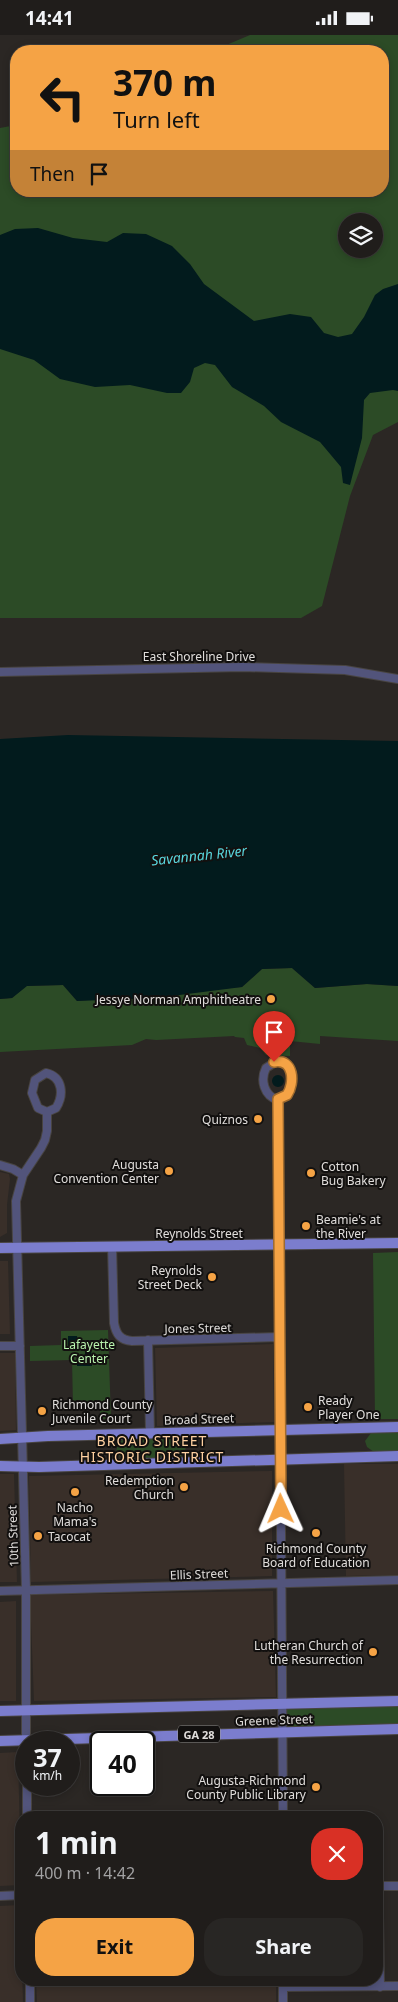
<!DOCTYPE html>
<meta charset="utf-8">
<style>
:root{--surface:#201d1b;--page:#282624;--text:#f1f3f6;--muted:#a2a2a3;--line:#3d3b3a;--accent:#f5a345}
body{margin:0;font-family:"Noto Sans",sans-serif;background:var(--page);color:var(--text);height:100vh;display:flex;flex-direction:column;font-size:19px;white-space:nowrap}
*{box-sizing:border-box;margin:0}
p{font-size:16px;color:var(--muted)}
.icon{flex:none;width:28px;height:28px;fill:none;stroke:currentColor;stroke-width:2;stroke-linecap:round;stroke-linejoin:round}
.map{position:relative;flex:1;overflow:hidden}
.side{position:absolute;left:15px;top:1776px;width:368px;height:175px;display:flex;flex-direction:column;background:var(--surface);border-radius:20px;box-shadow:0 2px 8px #0003,0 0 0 1px var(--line)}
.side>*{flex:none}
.hud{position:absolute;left:10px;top:10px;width:379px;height:152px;border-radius:20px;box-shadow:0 2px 8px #0003,0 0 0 1px var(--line);background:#f5a345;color:#111;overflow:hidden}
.fabs{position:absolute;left:338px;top:178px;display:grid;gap:10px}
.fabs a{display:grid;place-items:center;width:45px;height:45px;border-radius:50%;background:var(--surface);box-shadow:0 2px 8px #0003,0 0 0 1px var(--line);font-size:25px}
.speed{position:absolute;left:15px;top:1696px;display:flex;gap:10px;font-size:25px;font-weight:700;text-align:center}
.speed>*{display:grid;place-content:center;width:65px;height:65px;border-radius:50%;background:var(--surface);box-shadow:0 2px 8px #0003,0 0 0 1px var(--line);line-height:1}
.speed small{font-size:12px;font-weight:400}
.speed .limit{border:2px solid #111;border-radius:8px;background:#fff;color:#111}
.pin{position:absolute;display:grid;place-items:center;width:42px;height:42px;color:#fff;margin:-51px -21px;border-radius:50% 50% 50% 0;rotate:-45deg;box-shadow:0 0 5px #0007}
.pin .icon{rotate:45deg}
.me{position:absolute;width:55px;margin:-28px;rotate:359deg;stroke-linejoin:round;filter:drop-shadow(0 0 4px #0008)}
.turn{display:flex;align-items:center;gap:18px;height:105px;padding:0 20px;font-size:22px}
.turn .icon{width:65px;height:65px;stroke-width:2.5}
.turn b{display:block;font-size:35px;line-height:42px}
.then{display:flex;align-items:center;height:48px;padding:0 20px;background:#0003;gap:10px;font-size:19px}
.round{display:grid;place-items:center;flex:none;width:52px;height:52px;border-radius:20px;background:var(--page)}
.summary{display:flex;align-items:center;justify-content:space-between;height:85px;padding:0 20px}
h1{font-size:30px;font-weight:700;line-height:38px}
.primary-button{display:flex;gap:10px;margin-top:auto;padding:10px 20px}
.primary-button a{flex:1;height:58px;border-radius:20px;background:var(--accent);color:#111;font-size:20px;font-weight:700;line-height:58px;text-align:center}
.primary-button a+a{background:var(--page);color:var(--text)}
.status{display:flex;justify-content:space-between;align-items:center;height:35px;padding:0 25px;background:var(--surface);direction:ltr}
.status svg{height:14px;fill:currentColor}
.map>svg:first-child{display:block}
.built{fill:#392f29}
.green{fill:#2c4b26;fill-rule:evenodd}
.water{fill:#021b1d}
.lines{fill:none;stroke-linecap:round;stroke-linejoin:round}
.minor-casing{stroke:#484441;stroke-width:10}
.major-casing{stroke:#484441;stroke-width:12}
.minor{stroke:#52547b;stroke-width:8}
.major{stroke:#7b7dcd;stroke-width:10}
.route-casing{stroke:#9f6a2d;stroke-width:12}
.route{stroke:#f5a345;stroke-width:9}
.poi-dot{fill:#f5a345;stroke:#12100f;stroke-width:2}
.labels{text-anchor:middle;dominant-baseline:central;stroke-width:4;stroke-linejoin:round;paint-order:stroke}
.shield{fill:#12100f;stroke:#a2a09e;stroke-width:1}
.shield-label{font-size:11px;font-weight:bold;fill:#e0dddb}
.street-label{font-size:12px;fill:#e0dddb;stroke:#12100f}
.poi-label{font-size:12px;fill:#e0dddb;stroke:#12100f;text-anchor:end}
.park-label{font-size:12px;fill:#b9f3ae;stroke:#12100f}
.water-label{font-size:14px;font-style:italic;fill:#59d6dd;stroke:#12100f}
.neighbourhood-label{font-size:14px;letter-spacing:1px;fill:#fed0a1;stroke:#12100f}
</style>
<div class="status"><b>14:41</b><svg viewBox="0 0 49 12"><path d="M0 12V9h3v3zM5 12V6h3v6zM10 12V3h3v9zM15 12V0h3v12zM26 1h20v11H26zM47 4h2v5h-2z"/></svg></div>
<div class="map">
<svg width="398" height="1967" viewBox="0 0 398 1967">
<rect width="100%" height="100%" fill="#2b2724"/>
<!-- built -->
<path class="built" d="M 0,1137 L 9,1139 L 10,1144 L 7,1170 L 7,1198 L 0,1202 Z
M 0,1226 L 8,1226 L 10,1299 L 0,1299 Z
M 273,1309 L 274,1387 L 157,1391 L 155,1313 Z
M 0,1318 L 15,1318 L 16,1395 L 0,1396 Z
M 344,1429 L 398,1429 L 398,1540 L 346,1541 Z
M 272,1436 L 272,1541 L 31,1547 L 29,1441 Z
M 0,1439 L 14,1439 L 17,1547 L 0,1547 Z
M 273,1556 L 276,1662 L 34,1666 L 30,1560 Z
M 16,1566 L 16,1666 L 0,1666 L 0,1567 Z
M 18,1717 L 21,1850 L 0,1851 L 0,1718 Z
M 20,1870 L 23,1967 L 0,1967 L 0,1871 Z
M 36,1945 L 276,1945 L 276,1967 L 37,1967 Z"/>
<!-- green -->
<path class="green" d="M 250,0 L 398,0 L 398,387 L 373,400 L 350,461 L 322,571 L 301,583 L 0,583 L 0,93 L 16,90 L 16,156 L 382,156 L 382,16 L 212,16 ZM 346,186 L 374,186 L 374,214 L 346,214 Z
M 292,933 L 315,953 L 367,949 L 398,951 L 398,1006 L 320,1001 L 320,1009 L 290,1006 L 290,1021 L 266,1020 L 260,1013 L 247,1010 L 244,1003 L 235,1002 L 234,1001 L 156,1005 L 146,1004 L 132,1010 L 0,1017 L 0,964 L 12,963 L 26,951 L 63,950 L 77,966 L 242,952 L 262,934 Z
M 398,1217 L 398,1384 L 375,1384 L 373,1218 Z
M 108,1295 L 111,1384 L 100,1384 L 100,1370 L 73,1370 L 72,1325 L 30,1326 L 30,1311 L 61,1310 L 61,1296 Z
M 398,1396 L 398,1417 L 374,1417 L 367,1412 L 365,1406 L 371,1398 Z
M 177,1402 L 183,1404 L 186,1409 L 185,1418 L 180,1422 L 125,1424 L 119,1421 L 116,1416 L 119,1407 L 124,1404 Z
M 398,1666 L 398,1694 L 284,1697 L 284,1669 Z"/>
<!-- water -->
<path class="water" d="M 38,193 L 73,203 L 107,207 L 123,198 L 146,199 L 172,211 L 190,229 L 204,249 L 254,286 L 290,279 L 311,282 L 324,298 L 338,302 L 352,299 L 364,282 L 375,260 L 383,254 L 398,249 L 398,356 L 393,355 L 370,358 L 364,365 L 362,403 L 350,450 L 343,448 L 341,432 L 320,407 L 281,387 L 264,371 L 232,352 L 215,330 L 205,328 L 194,333 L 190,347 L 181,358 L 167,358 L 130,350 L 95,352 L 60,344 L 34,325 L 0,314 L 0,200 L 15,194 Z
M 68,700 L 398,706 L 398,951 L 367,949 L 315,953 L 292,933 L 262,934 L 242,952 L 156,963 L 77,966 L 63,950 L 27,951 L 12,963 L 0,964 L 0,704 Z
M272 1046a6 6 0 1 1 12 0a6 6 0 1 1-12 0Z
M 68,1301 L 77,1301 L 78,1306 L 99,1305 L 99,1309 L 91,1310 L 92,1331 L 77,1331 L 77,1325 L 85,1325 L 85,1313 L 68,1314 Z"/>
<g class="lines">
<defs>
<path id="minor" d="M 0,637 L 243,632 L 345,635 L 398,644
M 277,1026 C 294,1030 295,1047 287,1060 L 278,1065 C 264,1061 260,1045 266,1033 Z
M 46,1038 C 63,1042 64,1060 56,1073 L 47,1077 L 38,1073 L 32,1058 L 35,1045 Z
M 278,1065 L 283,1782
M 0,1130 L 13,1134 L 23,1140
M 112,1211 L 114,1288 C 116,1299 120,1305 132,1306 L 279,1302
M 148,1305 L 150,1398
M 0,1311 L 20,1311
M 0,1556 L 398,1545
M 26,1722 L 26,1555 L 16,1166 L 23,1140 L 41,1113 L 45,1105 L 47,1096 L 47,1077
M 27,1750 L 27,1782
M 376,1851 L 398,1851
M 0,1861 L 21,1860
M 379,1881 L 380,1952
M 30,1945 L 30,1967
M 283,1945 L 283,1967
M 283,1952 L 398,1951"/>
<path id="major" d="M 0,1213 L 398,1208
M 0,1404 L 48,1401 L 398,1392
M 0,1431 L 39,1432 L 398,1421
M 0,1676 L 398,1666
M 0,1706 L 398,1694"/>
</defs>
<!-- minor casing -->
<use href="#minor" class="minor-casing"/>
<!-- major casing -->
<use href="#major" class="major-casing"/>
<!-- minor -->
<use href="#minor" class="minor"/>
<!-- major -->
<use href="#major" class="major"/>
</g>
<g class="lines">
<defs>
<path id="route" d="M 274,1027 C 294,1023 295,1048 287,1060 L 278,1064 L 281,1474"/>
</defs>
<!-- route casing -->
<use href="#route" class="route-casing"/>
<!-- route -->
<use href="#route" class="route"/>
</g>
<!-- markers -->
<g class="poi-dot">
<circle cx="271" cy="964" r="5"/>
<circle cx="258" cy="1084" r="5"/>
<circle cx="169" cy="1136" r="5"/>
<circle cx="311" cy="1138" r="5"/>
<circle cx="306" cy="1191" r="5"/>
<circle cx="212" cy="1242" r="5"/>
<circle cx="308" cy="1372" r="5"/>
<circle cx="42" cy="1376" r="5"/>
<circle cx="184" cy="1452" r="5"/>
<circle cx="75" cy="1457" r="5"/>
<circle cx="316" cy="1498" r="5"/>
<circle cx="38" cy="1501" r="5"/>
<circle cx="373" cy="1617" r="5"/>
<circle cx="316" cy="1752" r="5"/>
</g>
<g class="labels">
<!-- shield labels -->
<rect class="shield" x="178" y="1690.5" width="42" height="17" rx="4"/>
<g class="shield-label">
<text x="199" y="1699">GA 28</text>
</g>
<!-- street labels -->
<g class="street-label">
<text x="199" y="621">East Shoreline Drive</text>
<text x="199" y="1198">Reynolds Street</text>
<text transform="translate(198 1293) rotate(-1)">Jones Street</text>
<text transform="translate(199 1384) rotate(-2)">Broad Street</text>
<text transform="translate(13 1501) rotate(-92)">10th Street</text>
<text transform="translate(199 1539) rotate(-2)">Ellis Street</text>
<text transform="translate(274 1685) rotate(-2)">Greene Street</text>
</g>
<!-- poi labels -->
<g class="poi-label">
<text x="261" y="964">Jessye Norman Amphitheatre</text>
<text x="248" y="1084">Quiznos</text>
<text x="159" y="1129">Augusta<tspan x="159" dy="14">Convention Center</tspan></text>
<text x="321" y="1131" text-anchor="start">Cotton<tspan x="321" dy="14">Bug Bakery</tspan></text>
<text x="316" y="1184" text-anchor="start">Beamie's at<tspan x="316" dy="14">the River</tspan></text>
<text x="202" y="1235">Reynolds<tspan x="202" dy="14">Street Deck</tspan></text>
<text x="318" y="1365" text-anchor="start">Ready<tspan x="318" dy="14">Player One</tspan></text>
<text x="52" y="1369" text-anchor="start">Richmond County<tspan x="52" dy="14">Juvenile Court</tspan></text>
<text x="174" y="1445">Redemption<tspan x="174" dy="14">Church</tspan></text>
<text x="75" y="1472" text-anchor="middle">Nacho<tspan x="75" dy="14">Mama's</tspan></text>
<text x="48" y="1501" text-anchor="start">Tacocat</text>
<text x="316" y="1513" text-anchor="middle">Richmond County<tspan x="316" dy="14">Board of Education</tspan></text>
<text x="363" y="1610">Lutheran Church of<tspan x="363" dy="14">the Resurrection</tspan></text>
<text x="306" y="1745">Augusta-Richmond<tspan x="306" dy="14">County Public Library</tspan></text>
</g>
<!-- park labels -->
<g class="park-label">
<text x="89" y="1309">Lafayette<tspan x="89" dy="14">Center</tspan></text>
</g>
<!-- water labels -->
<g class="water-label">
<text transform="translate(199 820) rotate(-6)">Savannah River</text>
</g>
<!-- neighbourhood labels -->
<g class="neighbourhood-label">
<text x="152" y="1405">BROAD STREET<tspan x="152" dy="16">HISTORIC DISTRICT</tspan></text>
</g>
</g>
</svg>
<div class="fabs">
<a><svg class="icon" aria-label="layers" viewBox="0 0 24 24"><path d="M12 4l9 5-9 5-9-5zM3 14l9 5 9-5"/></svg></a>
</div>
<div class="speed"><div>37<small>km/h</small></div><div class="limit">40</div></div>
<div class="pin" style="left:274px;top:1027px;background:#d93025"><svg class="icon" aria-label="arrive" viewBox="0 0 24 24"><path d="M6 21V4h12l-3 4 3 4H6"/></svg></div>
<svg class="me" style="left:281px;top:1474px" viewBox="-20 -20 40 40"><path d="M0-17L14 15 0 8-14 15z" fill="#f5a345" stroke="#fff" stroke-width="4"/></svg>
<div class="hud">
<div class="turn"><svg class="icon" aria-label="left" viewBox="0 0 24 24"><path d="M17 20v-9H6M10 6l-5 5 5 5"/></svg><div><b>370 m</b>Turn left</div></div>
<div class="then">Then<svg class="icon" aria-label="arrive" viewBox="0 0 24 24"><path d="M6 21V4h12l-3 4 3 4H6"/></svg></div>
</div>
<section class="side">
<div class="summary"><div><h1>1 min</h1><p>400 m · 14:42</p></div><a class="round" style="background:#d93025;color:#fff"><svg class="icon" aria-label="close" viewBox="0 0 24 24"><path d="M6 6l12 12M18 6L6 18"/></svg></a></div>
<div class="primary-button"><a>Exit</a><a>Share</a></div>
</section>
</div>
